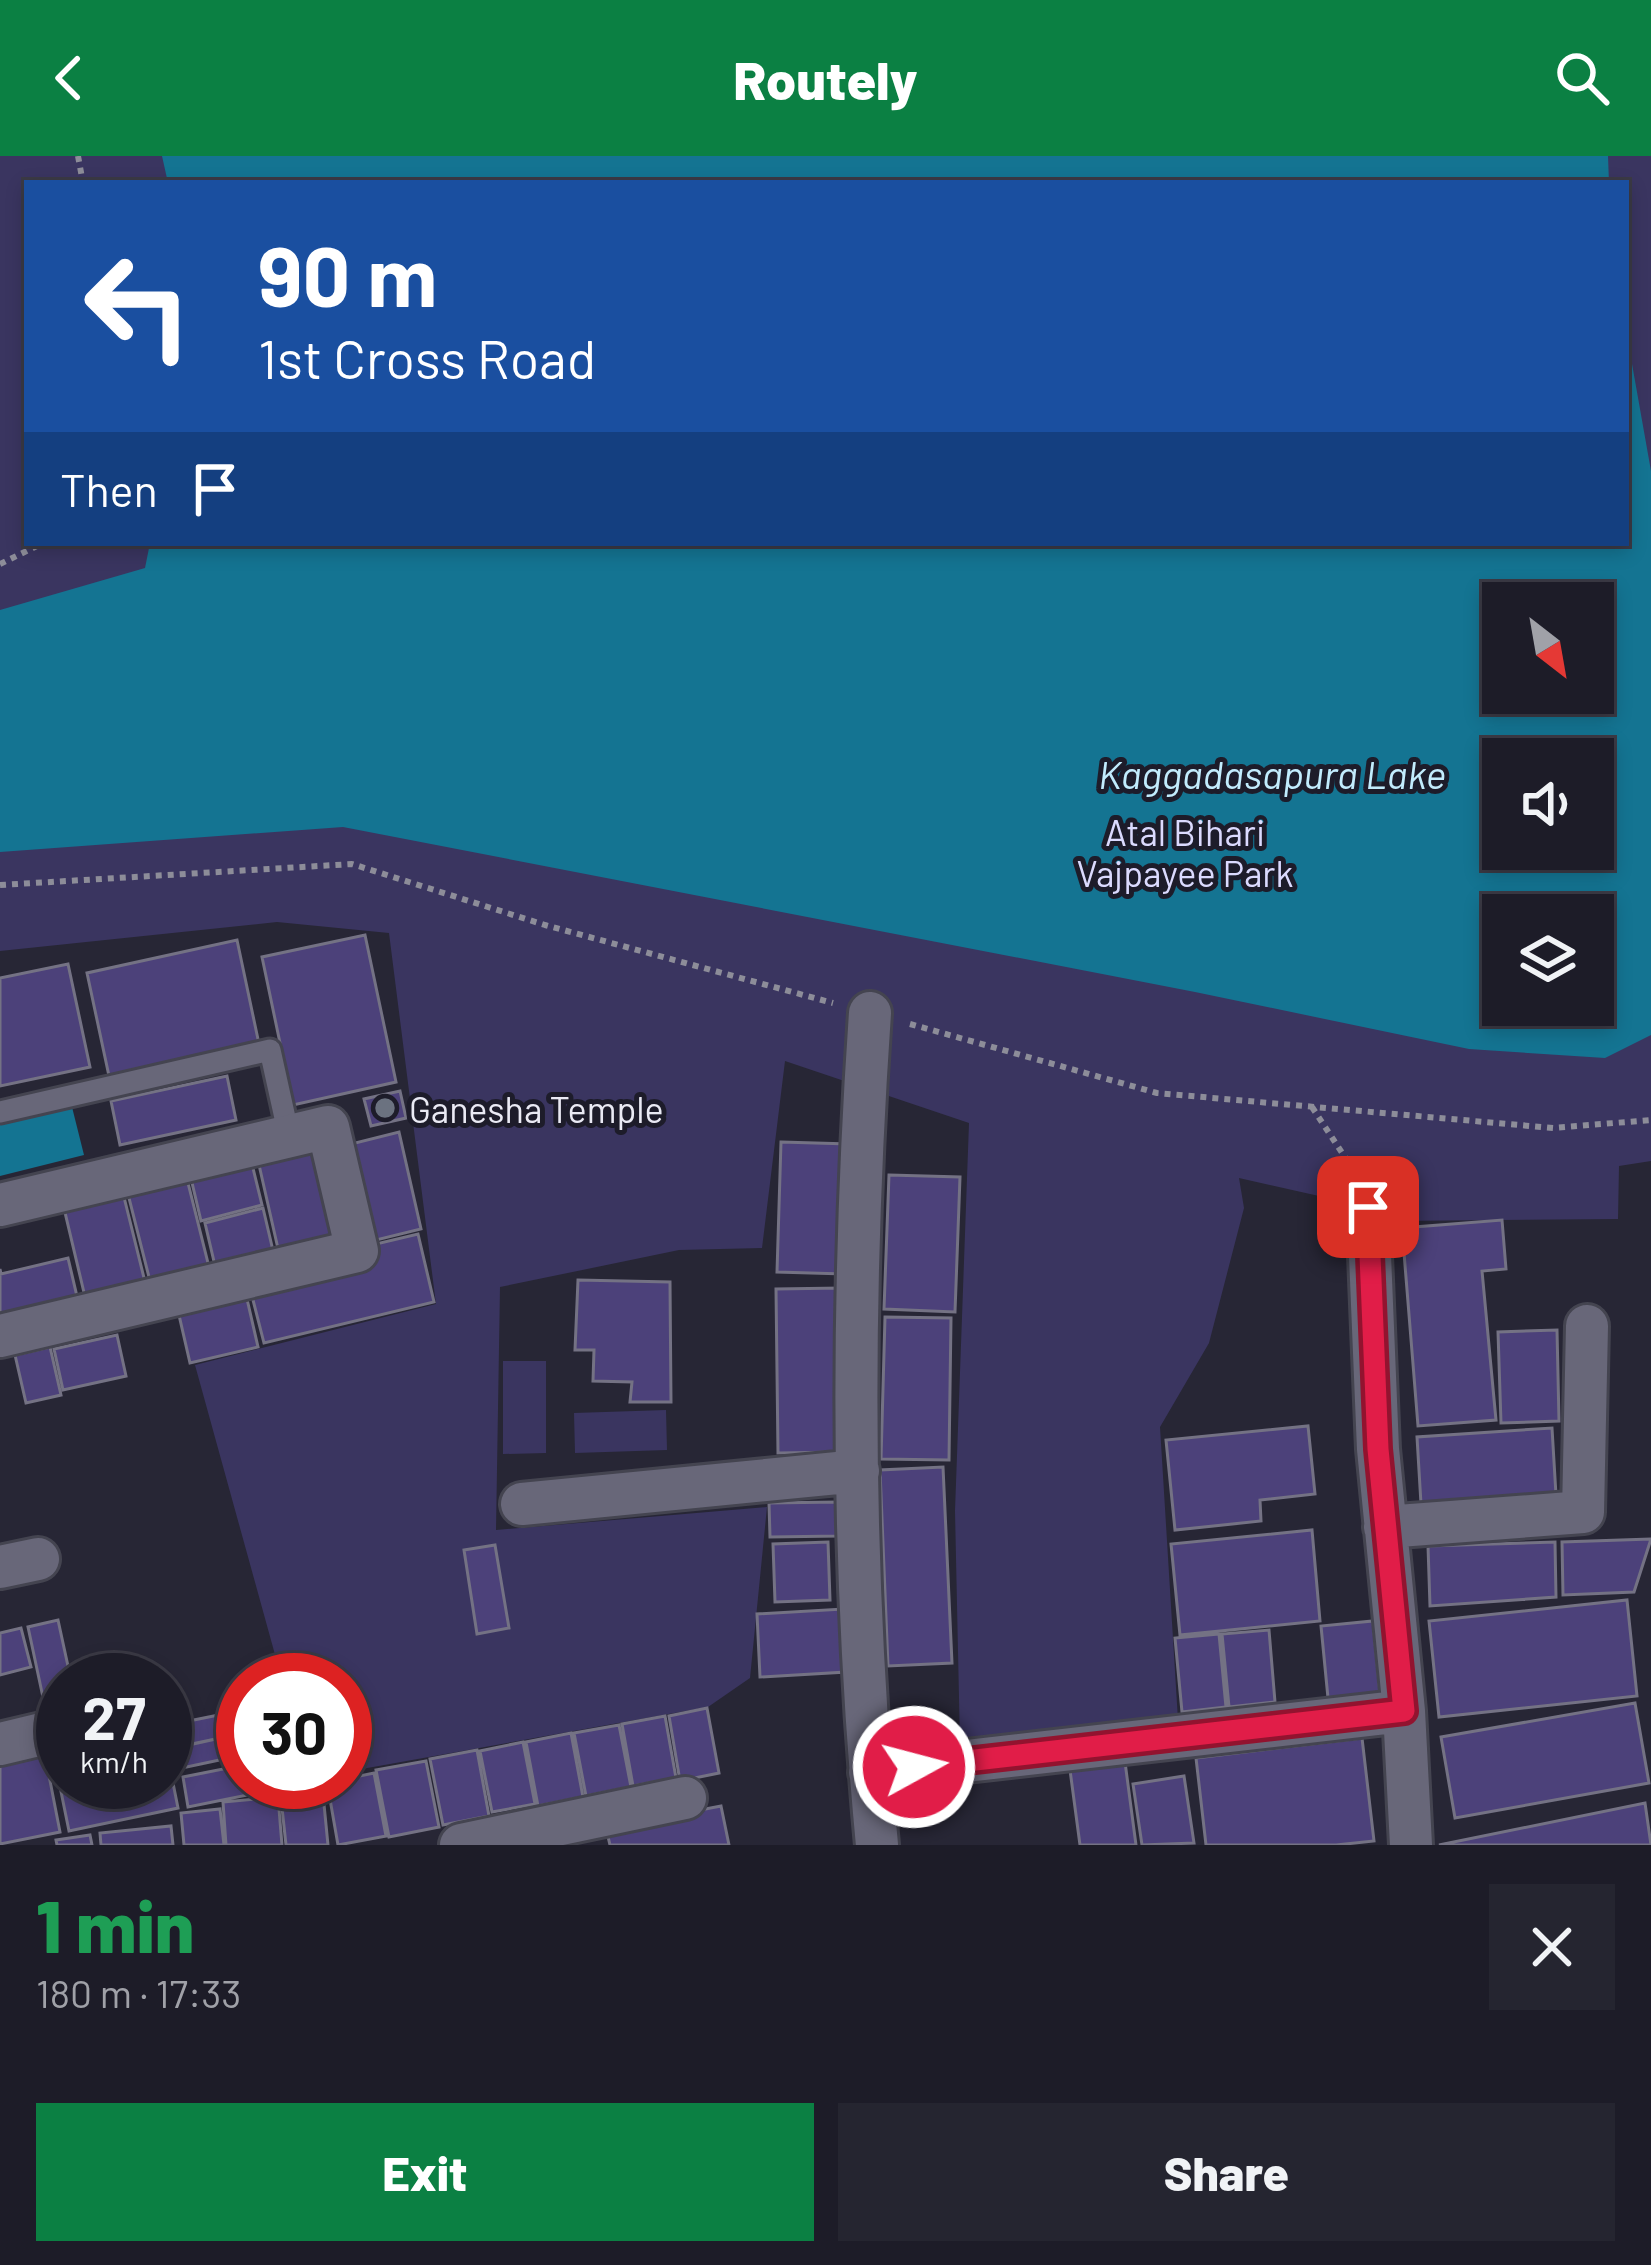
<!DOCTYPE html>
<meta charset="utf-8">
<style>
:root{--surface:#1d1c28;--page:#252530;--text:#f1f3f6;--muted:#a0a1a8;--line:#3b3a45;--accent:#0b8043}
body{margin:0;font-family:Barlow,sans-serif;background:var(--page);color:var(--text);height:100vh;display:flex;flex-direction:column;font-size:45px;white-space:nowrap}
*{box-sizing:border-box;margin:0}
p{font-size:39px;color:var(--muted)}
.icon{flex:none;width:66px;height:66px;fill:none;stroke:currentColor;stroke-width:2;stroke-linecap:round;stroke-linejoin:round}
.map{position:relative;height:1689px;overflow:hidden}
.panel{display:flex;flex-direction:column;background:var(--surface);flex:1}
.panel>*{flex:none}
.hud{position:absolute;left:24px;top:24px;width:1605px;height:366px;border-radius:0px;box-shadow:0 6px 18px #0003,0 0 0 3px var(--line);background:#1a4fa0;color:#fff;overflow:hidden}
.needle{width:78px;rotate:149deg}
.fabs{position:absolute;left:1482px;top:426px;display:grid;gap:24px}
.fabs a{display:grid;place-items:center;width:132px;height:132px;border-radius:0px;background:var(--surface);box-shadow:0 6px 18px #0003,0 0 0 3px var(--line);font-size:60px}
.speed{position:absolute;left:36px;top:1497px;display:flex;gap:24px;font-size:60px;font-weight:700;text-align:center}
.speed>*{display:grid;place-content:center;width:156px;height:156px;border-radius:50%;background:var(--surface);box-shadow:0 6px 18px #0003,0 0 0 3px var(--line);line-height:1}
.speed small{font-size:30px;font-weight:400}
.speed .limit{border:18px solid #d22;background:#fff;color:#111}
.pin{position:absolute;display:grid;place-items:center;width:102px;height:102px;color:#fff;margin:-51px;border-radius:24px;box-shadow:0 6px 18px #0006}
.me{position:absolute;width:132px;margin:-66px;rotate:83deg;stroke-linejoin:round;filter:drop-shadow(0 0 9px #0008)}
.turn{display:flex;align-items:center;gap:42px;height:252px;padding:0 36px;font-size:54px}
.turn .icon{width:156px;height:156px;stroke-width:2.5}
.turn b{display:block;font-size:84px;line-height:102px}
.then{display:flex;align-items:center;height:114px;padding:0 36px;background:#0003;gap:24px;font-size:45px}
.round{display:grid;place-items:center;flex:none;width:126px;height:126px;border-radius:0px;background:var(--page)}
.head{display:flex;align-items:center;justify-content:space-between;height:204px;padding:0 36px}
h1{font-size:72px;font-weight:800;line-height:90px;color:#1e9e55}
.cta{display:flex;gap:24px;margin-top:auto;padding:24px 36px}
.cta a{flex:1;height:138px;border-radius:0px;background:var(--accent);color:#fff;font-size:48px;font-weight:800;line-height:138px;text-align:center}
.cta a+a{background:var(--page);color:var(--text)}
header{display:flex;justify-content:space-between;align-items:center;height:156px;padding:0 36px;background:var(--accent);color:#fff;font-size:54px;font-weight:800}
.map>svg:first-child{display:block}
.green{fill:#3a3560;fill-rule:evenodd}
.water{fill:#147492;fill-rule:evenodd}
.building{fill:#4c417a;stroke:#747284;stroke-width:3}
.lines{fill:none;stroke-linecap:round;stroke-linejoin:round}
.service-casing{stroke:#444450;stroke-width:27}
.minor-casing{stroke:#444450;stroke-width:48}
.path{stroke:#8d8d99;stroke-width:6;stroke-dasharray:6 6;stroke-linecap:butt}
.service{stroke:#686779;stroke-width:21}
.minor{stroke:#686779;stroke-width:42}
.route-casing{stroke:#92132f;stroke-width:30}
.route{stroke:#e11d48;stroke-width:21}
.worship-dot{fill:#6b7280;stroke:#1d1c2a;stroke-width:4.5}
.labels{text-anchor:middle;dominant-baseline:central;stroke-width:10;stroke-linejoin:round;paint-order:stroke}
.park-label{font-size:36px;fill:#dbdafe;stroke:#1d1c2a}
.poi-label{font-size:36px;fill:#eaeaf4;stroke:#1d1c2a;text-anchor:start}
.water-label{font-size:39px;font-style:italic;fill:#c2ecfd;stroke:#1d1c2a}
</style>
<header><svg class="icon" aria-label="back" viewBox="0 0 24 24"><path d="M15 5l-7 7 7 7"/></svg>Routely<svg class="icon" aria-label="search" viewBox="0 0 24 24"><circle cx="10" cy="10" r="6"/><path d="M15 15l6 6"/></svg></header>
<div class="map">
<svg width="1651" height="1689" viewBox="0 0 1651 1689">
<rect width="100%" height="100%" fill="#272635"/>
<!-- green -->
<path class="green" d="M 0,0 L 1651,0 L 1651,1005 L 1619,1010 L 1618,1063 L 1394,1065 L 1391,1050 L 1368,1051 L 1239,1022 L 1244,1052 L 1209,1187 L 1160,1271 L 1178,1564 L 960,1588 L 955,1355 L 969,967 L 785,905 L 762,1092 L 679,1094 L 500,1131 L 496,1374 L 767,1351 L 750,1522 L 708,1551 L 345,1616 L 345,1524 L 282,1524 L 195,1209 L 436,1148 L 389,777 L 277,766 L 0,795 ZM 27,27 L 1626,27 L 1626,387 L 27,387 ZM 1503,447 L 1593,447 L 1593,537 L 1503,537 ZM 1503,603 L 1593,603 L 1593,693 L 1503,693 ZM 1503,759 L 1593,759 L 1593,849 L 1503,849 Z
M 503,1205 L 546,1205 L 546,1297 L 503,1298 Z
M 666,1254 L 667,1294 L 575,1297 L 574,1257 Z"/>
<!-- water -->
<path class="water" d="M 162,0 L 1608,0 L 1609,27 L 168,27 Z
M 1626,174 L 1651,315 L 1651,879 L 1605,902 L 1469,893 L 1195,836 L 343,671 L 0,696 L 0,454 L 145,412 L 150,387 L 1626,387 ZM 1503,447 L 1593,447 L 1593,537 L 1503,537 ZM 1503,603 L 1593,603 L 1593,693 L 1503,693 ZM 1503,759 L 1593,759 L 1593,849 L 1503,849 Z
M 71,947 L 84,999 L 0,1020 L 0,965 Z"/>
<!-- building -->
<path class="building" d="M 365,779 L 396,926 L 293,949 L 262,801 Z
M 237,784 L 259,888 L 109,920 L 87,817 Z
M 68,808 L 90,911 L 0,930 L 0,822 Z
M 227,920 L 236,964 L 120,989 L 111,945 Z
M 400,935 L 406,962 L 371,970 L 364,943 Z
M 399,976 L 421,1073 L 360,1088 L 339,991 Z
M 324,985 L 346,1082 L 279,1097 L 257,1000 Z
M 781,986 L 849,988 L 844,1118 L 777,1116 Z
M 251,1004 L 262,1049 L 201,1065 L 190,1018 Z
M 186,1019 L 210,1115 L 151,1129 L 127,1034 Z
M 889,1019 L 960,1021 L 955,1156 L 884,1153 Z
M 122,1033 L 146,1130 L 86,1145 L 63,1048 Z
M 263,1052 L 274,1099 L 216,1114 L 205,1067 Z
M 1502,1064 L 1506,1113 L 1482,1115 L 1496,1264 L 1418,1270 L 1402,1072 Z
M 418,1078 L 434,1146 L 264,1187 L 252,1140 L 365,1114 L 359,1092 Z
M 68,1102 L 79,1149 L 0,1168 L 0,1113 L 1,1118 Z
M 578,1124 L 670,1126 L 671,1246 L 630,1246 L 632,1226 L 593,1225 L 594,1194 L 575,1194 Z
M 841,1132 L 843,1296 L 778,1297 L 776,1133 Z
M 247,1143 L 258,1191 L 190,1207 L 179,1159 Z
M 885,1161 L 951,1162 L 949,1304 L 881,1303 Z
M 1557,1174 L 1559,1265 L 1501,1267 L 1498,1176 Z
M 117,1179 L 126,1220 L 63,1234 L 54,1193 Z
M 50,1191 L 61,1239 L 26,1247 L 15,1199 Z
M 1308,1270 L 1315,1338 L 1260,1344 L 1261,1365 L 1175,1374 L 1166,1284 Z
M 1552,1272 L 1556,1339 L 1421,1348 L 1417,1281 Z
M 943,1311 L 952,1507 L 888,1510 L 880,1314 Z
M 838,1346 L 839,1380 L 770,1381 L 769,1347 Z
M 1312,1374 L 1320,1465 L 1180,1479 L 1171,1388 Z
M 1651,1383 L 1634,1436 L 1563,1439 L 1562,1386 Z
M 828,1386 L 830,1444 L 775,1446 L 773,1388 Z
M 1555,1386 L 1556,1441 L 1430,1450 L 1428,1390 Z
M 495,1389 L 509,1472 L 477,1478 L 464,1394 Z
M 1627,1444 L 1637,1540 L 1439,1561 L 1429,1465 Z
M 843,1453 L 846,1516 L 760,1521 L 757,1458 Z
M 58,1464 L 71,1524 L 63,1524 L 63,1591 L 54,1593 L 28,1471 Z
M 1373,1465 L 1380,1537 L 1328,1542 L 1321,1470 Z
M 21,1472 L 31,1511 L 0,1519 L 0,1477 Z
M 1269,1474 L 1275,1546 L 1229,1551 L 1222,1478 Z
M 1219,1478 L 1226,1551 L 1182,1556 L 1175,1482 Z
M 1635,1547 L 1649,1627 L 1455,1662 L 1441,1581 Z
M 707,1552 L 719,1617 L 680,1625 L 669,1560 Z
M 243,1554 L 243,1577 L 189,1589 L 184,1566 Z
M 665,1560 L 676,1622 L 633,1630 L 622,1568 Z
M 619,1569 L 631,1631 L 586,1640 L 574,1577 Z
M 243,1577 L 243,1599 L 182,1612 L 178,1591 Z
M 571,1577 L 583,1641 L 538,1650 L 526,1586 Z
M 1362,1582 L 1374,1685 L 1336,1689 L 1206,1689 L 1196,1602 Z
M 523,1586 L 535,1648 L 492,1656 L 480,1595 Z
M 165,1587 L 178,1652 L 69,1675 L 53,1596 L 63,1594 L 63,1626 L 165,1626 Z
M 477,1594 L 489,1660 L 443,1669 L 430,1603 Z
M 45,1599 L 60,1676 L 0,1688 L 0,1608 Z
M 426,1605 L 439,1671 L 389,1681 L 376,1614 Z
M 1125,1606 L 1136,1689 L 1080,1689 L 1070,1614 Z
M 243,1609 L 243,1626 L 306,1627 L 188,1651 L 183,1621 Z
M 374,1617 L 386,1680 L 338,1689 L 327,1626 L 345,1626 L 345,1623 Z
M 1184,1620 L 1194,1687 L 1142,1689 L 1133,1628 Z
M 322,1628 L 328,1689 L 286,1689 L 280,1633 Z
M 278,1641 L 282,1689 L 226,1689 L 223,1646 Z
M 1645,1647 L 1651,1689 L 1439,1689 Z
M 721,1650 L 729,1689 L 610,1689 L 606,1672 Z
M 220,1653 L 224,1689 L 184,1689 L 181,1657 Z
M 171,1670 L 173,1689 L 101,1689 L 100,1677 Z
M 90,1679 L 92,1689 L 57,1689 L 56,1684 Z"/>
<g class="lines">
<defs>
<path id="service" d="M 0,956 L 270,894 L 289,980"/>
<path id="minor" d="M 870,857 C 851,1132 851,1415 877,1689
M 0,1049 L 328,971 L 357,1095 L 0,1180
M 1368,1051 L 1378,1293 L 1404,1555 L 1411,1689
M 522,1348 L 858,1315
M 1385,1371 L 1583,1356 L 1587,1170
M 0,1411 L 38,1403
M 0,1588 L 42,1578
M 870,1616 L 1404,1555
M 461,1689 L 685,1642"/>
</defs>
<!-- service casing -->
<use href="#service" class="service-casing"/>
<!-- minor casing -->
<use href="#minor" class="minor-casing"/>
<!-- path -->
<path class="path" d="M 78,0 L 83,27
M 0,408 L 43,387
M 0,729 L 352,708 L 545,769 L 833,847
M 910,868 L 1157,937 L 1553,972 L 1651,964
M 1312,951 L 1354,1015"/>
<!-- service -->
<use href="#service" class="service"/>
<!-- minor -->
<use href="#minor" class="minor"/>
</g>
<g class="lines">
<defs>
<path id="route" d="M 914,1611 L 1404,1555 L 1378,1293 L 1368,1051"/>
</defs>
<!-- route casing -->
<use href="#route" class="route-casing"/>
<!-- route -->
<use href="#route" class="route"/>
</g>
<!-- markers -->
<circle class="worship-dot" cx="385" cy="952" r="12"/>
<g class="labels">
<!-- park labels -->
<g class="park-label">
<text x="1185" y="675">Atal Bihari<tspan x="1185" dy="41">Vajpayee Park</tspan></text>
</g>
<!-- poi labels -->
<g class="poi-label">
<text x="409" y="952">Ganesha Temple</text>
</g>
<!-- water labels -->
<g class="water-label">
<text x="1272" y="617">Kaggadasapura Lake</text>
</g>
</g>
</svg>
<div class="fabs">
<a><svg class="needle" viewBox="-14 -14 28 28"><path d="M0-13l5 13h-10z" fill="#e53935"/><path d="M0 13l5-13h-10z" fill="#a0a1a8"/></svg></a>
<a><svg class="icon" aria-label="sound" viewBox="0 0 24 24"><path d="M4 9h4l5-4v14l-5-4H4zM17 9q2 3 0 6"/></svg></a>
<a><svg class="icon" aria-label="layers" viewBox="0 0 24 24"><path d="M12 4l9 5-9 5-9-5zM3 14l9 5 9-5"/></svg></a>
</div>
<div class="speed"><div>27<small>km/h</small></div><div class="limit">30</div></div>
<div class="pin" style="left:1368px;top:1051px;background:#d93025"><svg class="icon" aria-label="arrive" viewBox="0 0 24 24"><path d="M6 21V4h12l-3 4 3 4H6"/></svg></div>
<svg class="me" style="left:914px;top:1611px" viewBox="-20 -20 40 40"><circle r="17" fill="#e11d48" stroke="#fff" stroke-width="3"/><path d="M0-11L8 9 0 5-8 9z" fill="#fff"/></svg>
<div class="hud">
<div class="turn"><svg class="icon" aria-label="left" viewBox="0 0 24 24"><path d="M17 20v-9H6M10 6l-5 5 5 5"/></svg><div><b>90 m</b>1st Cross Road</div></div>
<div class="then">Then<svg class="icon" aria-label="arrive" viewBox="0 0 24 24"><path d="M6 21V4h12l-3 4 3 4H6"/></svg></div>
</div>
</div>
<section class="panel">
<div class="head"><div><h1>1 min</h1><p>180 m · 17:33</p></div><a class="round"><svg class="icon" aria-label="close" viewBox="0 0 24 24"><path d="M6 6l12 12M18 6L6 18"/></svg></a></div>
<div class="cta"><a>Exit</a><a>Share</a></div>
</section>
